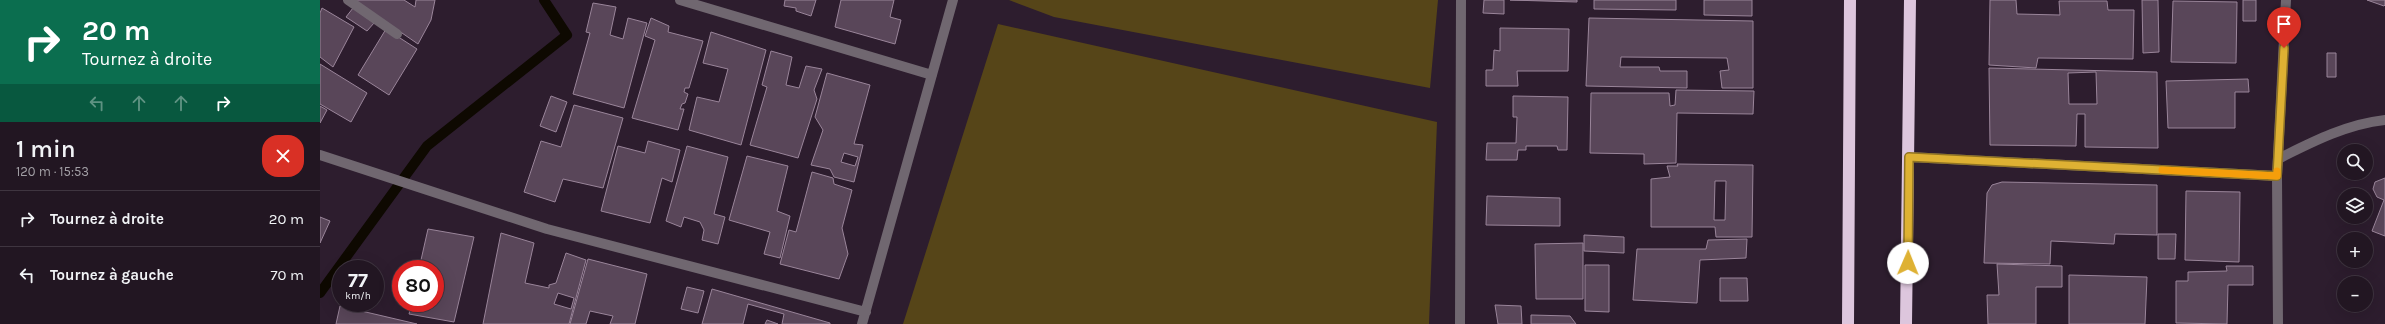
<!DOCTYPE html>
<html lang="fr">
<meta charset="utf-8">
<style>
:root{--surface:#221622;--page:#2e232f;--text:#f1f3f6;--muted:#a29fa5;--line:#3f3540}
body{margin:0;font-family:Karla,sans-serif;background:var(--page);color:var(--text);height:100vh;display:flex;flex-direction:column;font-size:15px;white-space:nowrap}
*{box-sizing:border-box;margin:0}
p{font-size:13px;color:var(--muted)}
.icon{flex:none;width:22px;height:22px;fill:none;stroke:currentColor;stroke-width:2;stroke-linecap:round;stroke-linejoin:round}
.map{position:relative;flex:1;overflow:hidden}
.side{display:flex;flex-direction:column;background:var(--surface);width:320px}
.side>*{flex:none}
.top-card{background:#0b6e4f;color:#fff;overflow:hidden}
.controls{position:absolute;left:2017px;top:144px;display:grid;gap:8px}
.controls a{display:grid;place-items:center;width:36px;height:36px;border-radius:50%;background:var(--surface);box-shadow:0 4px 16px #0002,0 0 0 1px var(--line);font-size:20px}
.speed{position:absolute;left:12px;top:260px;display:flex;gap:8px;font-size:20px;font-weight:700;text-align:center}
.speed>*{display:grid;place-content:center;width:52px;height:52px;border-radius:50%;background:var(--surface);box-shadow:0 4px 16px #0002,0 0 0 1px var(--line);line-height:1}
.speed small{font-size:10px;font-weight:400}
.speed .limit{border:6px solid #d22;background:#fff;color:#111}
.pin{position:absolute;display:grid;place-items:center;width:34px;height:34px;color:#fff;margin:-41px -17px;border-radius:50% 50% 50% 0;rotate:-45deg;box-shadow:0 0 4px #0007}
.pin .icon{rotate:45deg}
.me{position:absolute;width:44px;margin:-22px;rotate:1deg;stroke-linejoin:round;filter:drop-shadow(0 0 3px #0008)}
.turn{display:flex;align-items:center;gap:14px;height:84px;padding:0 16px;font-size:18px}
.turn .icon{width:52px;height:52px;stroke-width:2.5}
.turn b{display:block;font-size:28px;line-height:34px}
.lanes{display:flex;align-items:center;height:38px;padding:0 16px;background:#0003;justify-content:center;gap:20px;direction:ltr}
.lanes .off{opacity:.35}
.round{display:grid;place-items:center;flex:none;width:42px;height:42px;border-radius:16px;background:var(--page)}
.overview{display:flex;align-items:center;justify-content:space-between;height:68px;padding:0 16px}
h1{font-size:24px;font-weight:600;line-height:30px}
ul{padding:0;list-style:none}
li{display:flex;align-items:center;gap:12px;height:56px;padding:0 16px;border-top:1px solid var(--line)}
li div{flex:1}
li b{display:block;font-size:15px}
li em{font-style:normal}
main{display:flex;flex:1;min-height:0}
.map>svg:first-child{display:block}
.green{fill:#564518}
.lines{fill:none;stroke-linecap:round;stroke-linejoin:round}
.stream{stroke:#0e0901;stroke-width:10}
.building{fill:#594659;stroke:#9a859a;fill-rule:evenodd}
.minor{stroke:#706770;stroke-width:10}
.highway{stroke:#ddc6dd;stroke-width:12}
.route-casing{stroke:#907321;stroke-width:10}
.route{stroke:#deb133;stroke-width:7}
.slow{stroke:#f59e0b;stroke-width:7}
</style>
<main>
<section class="side">
<div class="top-card">
<div class="turn"><svg class="icon" aria-label="right" viewBox="0 0 24 24"><path d="M7 20v-9h11M14 6l5 5-5 5"/></svg><div><b>20 m</b>Tournez à droite</div></div>
<div class="lanes"><svg class="icon off" aria-label="left" viewBox="0 0 24 24"><path d="M17 20v-9H6M10 6l-5 5 5 5"/></svg><svg class="icon off" aria-label="ahead" viewBox="0 0 24 24"><path d="M12 20V5M6 11l6-6 6 6"/></svg><svg class="icon off" aria-label="ahead" viewBox="0 0 24 24"><path d="M12 20V5M6 11l6-6 6 6"/></svg><svg class="icon" aria-label="right" viewBox="0 0 24 24"><path d="M7 20v-9h11M14 6l5 5-5 5"/></svg></div>
</div>
<div class="overview"><div><h1>1 min</h1><p>120 m · 15:53</p></div><a class="round" style="background:#d93025;color:#fff"><svg class="icon" aria-label="close" viewBox="0 0 24 24"><path d="M6 6l12 12M18 6L6 18"/></svg></a></div>
<ul>
<li><svg class="icon" aria-label="right" viewBox="0 0 24 24"><path d="M7 20v-9h11M14 6l5 5-5 5"/></svg><div><b>Tournez à droite</b></div><em>20 m</em></li>
<li><svg class="icon" aria-label="left" viewBox="0 0 24 24"><path d="M17 20v-9H6M10 6l-5 5 5 5"/></svg><div><b>Tournez à gauche</b></div><em>70 m</em></li>
</ul>
</section>
<div class="map">
<svg width="2065" height="324" viewBox="0 0 2065 324">
<rect width="100%" height="100%" fill="#2d1d2e"/>
<!-- green -->
<path class="green" d="M 689,0 L 1118,0 L 1110,88 L 734,17 Z
M 678,24 L 1117,122 L 1109,324 L 583,324 Z"/>
<g class="lines">
<!-- stream -->
<path class="stream" d="M 0,293 L 107,146 L 247,35 L 224,0"/>
</g>
<!-- building -->
<path class="building" d="M 34,0 L 84,0 L 95,7 L 96,0 L 115,0 L 111,20 L 98,44 Z
M 465,0 L 496,0 L 491,16 L 476,11 L 476,8 L 464,6 Z
M 521,0 L 574,0 L 570,17 L 581,20 L 575,44 L 515,27 Z
M 1164,0 L 1184,0 L 1184,14 L 1163,13 Z
M 1190,0 L 1257,0 L 1257,2 Z
M 1274,0 L 1356,0 L 1356,10 L 1274,9 Z
M 1384,0 L 1432,0 L 1432,16 L 1384,15 Z
M 1670,0 L 1696,0 L 1697,14 L 1740,15 L 1739,1 L 1787,1 L 1788,10 L 1814,10 L 1813,59 L 1718,58 L 1716,68 L 1669,65 Z
M 1822,0 L 1838,0 L 1839,52 L 1823,53 Z
M 1923,0 L 1936,0 L 1936,21 L 1923,21 Z
M 2047,0 L 2065,0 L 2065,5 L 2064,6 Z
M 1853,1 L 1917,2 L 1916,63 L 1851,62 Z
M 273,3 L 296,7 L 290,35 L 303,39 L 308,18 L 327,23 L 304,108 L 253,94 L 270,33 L 266,32 Z
M 2,8 L 34,27 L 13,67 L 0,57 L 0,13 Z
M 33,8 L 54,23 L 47,31 L 26,17 Z
M 331,18 L 349,26 L 348,32 L 383,41 L 369,88 L 365,88 L 364,92 L 368,94 L 365,103 L 362,104 L 360,109 L 364,109 L 358,130 L 312,118 L 335,40 L 325,36 Z
M 1269,18 L 1433,21 L 1433,88 L 1402,88 L 1400,71 L 1409,70 L 1407,58 L 1301,57 L 1300,67 L 1339,67 L 1340,71 L 1367,71 L 1367,88 L 1266,86 Z
M 1180,28 L 1249,29 L 1248,71 L 1197,71 L 1198,86 L 1166,86 L 1166,70 L 1173,70 L 1174,50 L 1180,51 Z
M 66,29 L 97,49 L 69,95 L 38,75 Z
M 391,32 L 446,50 L 421,145 L 369,130 L 377,97 L 399,102 L 408,69 L 383,63 Z
M 451,51 L 472,57 L 466,85 L 479,88 L 486,66 L 502,69 L 494,90 L 497,99 L 478,158 L 430,145 L 447,87 L 442,85 Z
M 2007,53 L 2016,53 L 2016,77 L 2007,77 Z
M 0,64 L 47,93 L 31,122 L 0,104 Z
M 1669,68 L 1837,72 L 1838,148 L 1765,147 L 1765,114 L 1757,114 L 1756,146 L 1670,145 ZM 1776,72 L 1777,104 L 1749,104 L 1748,73 Z
M 507,73 L 550,85 L 534,144 L 543,145 L 534,182 L 514,177 L 510,169 L 491,165 L 503,130 L 495,117 ZM 524,153 L 538,157 L 535,166 L 521,162 Z
M 1928,79 L 1929,92 L 1915,92 L 1915,128 L 1848,128 L 1846,81 Z
M 1356,90 L 1434,91 L 1433,114 L 1357,113 L 1356,163 L 1324,164 L 1324,154 L 1270,153 L 1271,93 L 1349,93 L 1350,106 L 1355,105 Z
M 231,96 L 247,102 L 236,132 L 220,126 Z
M 1193,96 L 1248,97 L 1247,150 L 1238,150 L 1237,146 L 1206,146 L 1206,150 L 1198,150 L 1197,160 L 1166,160 L 1167,143 L 1196,143 L 1197,117 L 1193,117 Z
M 254,105 L 303,118 L 283,188 L 243,179 L 235,202 L 204,192 L 221,141 L 241,147 Z
M 0,106 L 7,110 L 0,123 Z
M 328,141 L 360,150 L 352,182 L 342,178 L 330,223 L 281,211 L 298,146 L 325,153 Z
M 367,146 L 408,157 L 394,214 L 405,217 L 398,244 L 382,240 L 384,230 L 380,222 L 364,217 L 361,227 L 346,221 Z
M 427,156 L 468,166 L 457,211 L 470,216 L 460,258 L 444,254 L 450,232 L 409,220 Z
M 1357,164 L 1433,165 L 1432,237 L 1396,237 L 1395,227 L 1331,227 L 1331,179 L 1350,177 L 1347,166 L 1358,166 ZM 1395,181 L 1406,181 L 1405,220 L 1394,220 Z
M 492,172 L 513,178 L 514,184 L 532,190 L 522,228 L 528,254 L 519,279 L 460,264 L 469,230 L 476,232 Z
M 2065,178 L 2065,236 L 2052,231 L 2064,200 L 2057,197 L 2053,189 L 2055,182 Z
M 1682,182 L 1837,185 L 1837,235 L 1795,234 L 1794,244 L 1731,241 L 1730,264 L 1664,263 L 1667,193 L 1672,185 Z
M 1866,191 L 1920,192 L 1919,262 L 1865,260 Z
M 1167,196 L 1240,198 L 1240,226 L 1166,225 Z
M 0,217 L 10,221 L 0,243 Z
M 108,229 L 154,237 L 134,322 L 89,314 L 92,303 L 115,303 L 115,269 L 99,269 Z
M 181,233 L 214,243 L 205,283 L 229,288 L 229,285 L 236,283 L 246,253 L 266,260 L 249,324 L 163,324 ZM 238,293 L 254,298 L 251,309 L 234,304 Z
M 1838,234 L 1856,234 L 1855,259 L 1838,259 Z
M 1264,235 L 1304,237 L 1304,253 L 1264,251 Z
M 1427,239 L 1426,258 L 1380,260 L 1377,303 L 1313,300 L 1317,249 L 1386,249 L 1388,240 Z
M 1263,243 L 1263,299 L 1216,299 L 1215,244 Z
M 268,259 L 327,274 L 315,324 L 290,324 L 293,316 L 270,311 L 266,324 L 250,324 Z
M 1677,264 L 1742,266 L 1742,287 L 1716,287 L 1716,324 L 1668,324 L 1667,295 L 1679,295 Z
M 1265,265 L 1289,265 L 1289,312 L 1265,311 Z
M 1906,266 L 1933,266 L 1933,285 L 1908,285 L 1907,324 L 1856,323 L 1856,281 L 1868,281 L 1868,272 L 1907,271 Z
M 1749,275 L 1827,277 L 1825,324 L 1749,324 Z
M 1400,278 L 1427,278 L 1428,301 L 1400,301 Z
M 367,287 L 384,291 L 378,313 L 361,309 Z
M 392,289 L 510,323 L 510,324 L 462,324 L 464,314 L 428,304 L 423,324 L 382,324 Z
M 1175,305 L 1201,306 L 1202,324 L 1178,324 Z
M 20,306 L 97,324 L 16,324 Z
M 1211,315 L 1250,316 L 1256,324 L 1211,324 Z
M 447,320 L 458,324 L 445,324 Z"/>
<g class="lines">
<!-- minor -->
<path class="minor" d="M 28,0 L 77,34
M 360,0 L 612,75
M 0,155 L 227,229 L 546,312
M 1589,157 L 1957,176
M 1958,159 C 1992,142 2027,124 2065,120
M 542,324 L 633,0
M 1140,324 L 1141,0
M 1958,324 L 1957,176 L 1966,0"/>
<!-- highway -->
<path class="highway" d="M 1528,324 L 1530,0
M 1586,324 L 1590,0"/>
</g>
<g class="lines">
<defs>
<path id="route" d="M 1588,263 L 1589,157 L 1957,176 L 1964,48"/>
</defs>
<!-- route casing -->
<use href="#route" class="route-casing"/>
<!-- route -->
<use href="#route" class="route"/>
<!-- slow -->
<path class="slow" d="M 1842,170 L 1957,176 L 1957,171"/>
</g>
</svg>
<div class="controls">
<a><svg class="icon" aria-label="search" viewBox="0 0 24 24"><circle cx="10" cy="10" r="6"/><path d="M15 15l6 6"/></svg></a>
<a><svg class="icon" aria-label="layers" viewBox="0 0 24 24"><path d="M12 4l9 5-9 5-9-5zM3 14l9 5 9-5"/></svg></a>
<a>+</a>
<a>−</a>
</div>
<div class="speed"><div>77<small>km/h</small></div><div class="limit">80</div></div>
<div class="pin" style="left:1964px;top:48px;background:#d93025"><svg class="icon" aria-label="arrive" viewBox="0 0 24 24"><path d="M6 21V4h12l-3 4 3 4H6"/></svg></div>
<svg class="me" style="left:1588px;top:263px" viewBox="-20 -20 40 40"><circle r="19" fill="#fff"/><path d="M0-13L10 11 0 6-10 11z" fill="#deb133"/></svg>
</div>
</main>
